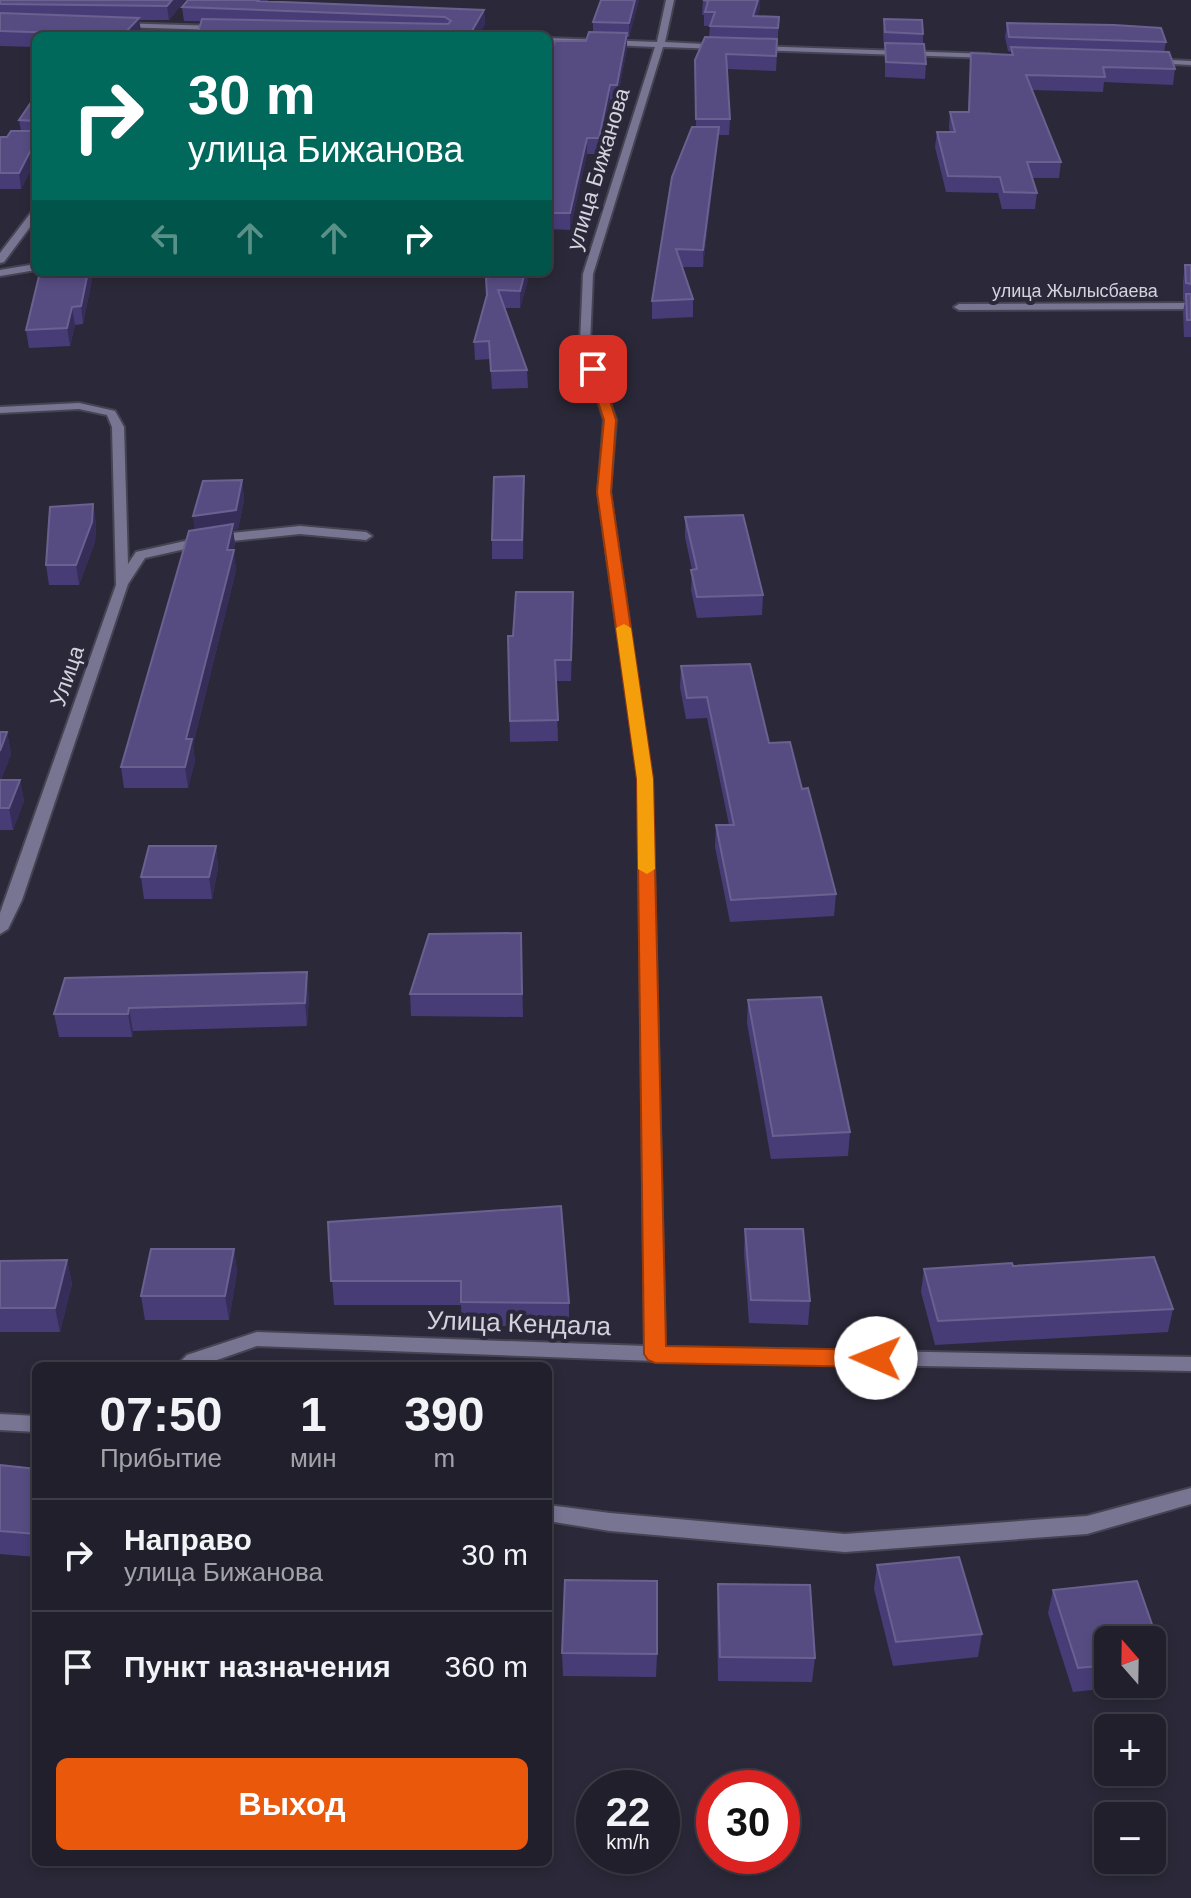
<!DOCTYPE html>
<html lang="ru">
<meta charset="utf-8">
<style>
:root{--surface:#201f2b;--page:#282733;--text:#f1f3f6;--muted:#a2a2a9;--line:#3d3d47;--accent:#ea580c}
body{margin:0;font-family:Arial,sans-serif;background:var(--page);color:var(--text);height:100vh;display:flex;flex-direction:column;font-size:30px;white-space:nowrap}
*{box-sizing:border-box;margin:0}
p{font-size:26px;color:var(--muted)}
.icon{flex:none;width:44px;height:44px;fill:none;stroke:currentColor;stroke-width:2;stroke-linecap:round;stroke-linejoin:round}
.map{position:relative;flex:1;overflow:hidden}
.drawer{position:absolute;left:32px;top:1362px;width:520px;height:504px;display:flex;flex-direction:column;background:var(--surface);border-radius:12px;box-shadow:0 4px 12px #0003,0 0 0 2px var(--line)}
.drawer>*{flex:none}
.hud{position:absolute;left:32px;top:32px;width:520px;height:244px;border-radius:12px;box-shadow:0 4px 12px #0003,0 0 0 2px var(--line);background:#00695c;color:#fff;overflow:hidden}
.needle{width:52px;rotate:340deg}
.fabs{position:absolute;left:1094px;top:1626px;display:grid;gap:16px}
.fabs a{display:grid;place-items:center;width:72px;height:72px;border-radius:12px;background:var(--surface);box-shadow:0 4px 12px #0003,0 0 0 2px var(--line);font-size:40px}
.speed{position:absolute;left:576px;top:1770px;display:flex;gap:16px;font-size:40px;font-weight:700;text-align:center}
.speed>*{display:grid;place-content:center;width:104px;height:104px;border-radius:50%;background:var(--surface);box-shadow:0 4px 12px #0003,0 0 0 2px var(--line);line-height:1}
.speed small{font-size:20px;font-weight:400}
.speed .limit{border:12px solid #d22;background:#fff;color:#111}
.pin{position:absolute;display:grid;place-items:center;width:68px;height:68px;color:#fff;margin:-34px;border-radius:16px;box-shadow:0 4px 12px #0006}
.me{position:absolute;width:88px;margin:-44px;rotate:271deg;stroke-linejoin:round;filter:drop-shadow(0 0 6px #0008)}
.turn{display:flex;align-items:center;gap:28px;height:168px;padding:0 24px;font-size:36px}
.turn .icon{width:104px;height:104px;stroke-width:2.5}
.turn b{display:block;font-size:56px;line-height:68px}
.lanes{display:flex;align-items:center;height:76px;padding:0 24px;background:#0003;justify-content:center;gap:40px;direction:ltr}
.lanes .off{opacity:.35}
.eta{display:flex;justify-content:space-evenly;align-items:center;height:136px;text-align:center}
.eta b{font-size:48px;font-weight:700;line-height:56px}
.action{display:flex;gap:16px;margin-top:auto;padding:16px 24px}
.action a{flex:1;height:92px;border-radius:12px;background:var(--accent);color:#fff;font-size:32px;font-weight:700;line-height:92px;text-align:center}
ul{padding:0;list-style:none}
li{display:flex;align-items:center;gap:24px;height:112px;padding:0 24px;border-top:2px solid var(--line)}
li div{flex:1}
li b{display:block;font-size:30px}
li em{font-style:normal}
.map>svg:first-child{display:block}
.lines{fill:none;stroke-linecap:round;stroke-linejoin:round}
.lane-casing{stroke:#464453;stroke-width:4}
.street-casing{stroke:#464453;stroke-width:4}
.lane{fill:#787593;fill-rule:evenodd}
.street{fill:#787593;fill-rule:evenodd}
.wall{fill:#483c77}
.shaded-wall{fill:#362e59}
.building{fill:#564c82;stroke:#6a6190;stroke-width:2}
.route{fill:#ea580c;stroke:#983908;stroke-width:2}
.slow{fill:#f59e0b}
.labels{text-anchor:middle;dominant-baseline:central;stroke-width:8;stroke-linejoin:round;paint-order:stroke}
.far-street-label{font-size:18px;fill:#d3d2dd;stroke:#2b2939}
.street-label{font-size:22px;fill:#d3d2dd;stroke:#2b2939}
.near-street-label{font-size:26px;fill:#d3d2dd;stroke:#2b2939}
</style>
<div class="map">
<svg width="1191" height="1898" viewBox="0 0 1191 1898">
<rect width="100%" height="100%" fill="#2b2939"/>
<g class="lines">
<defs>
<path id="lane" d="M 36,264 L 36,270 L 0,276 L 0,270 Z
M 79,403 L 115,411 L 124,427 L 128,564 L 136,552 L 212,535 L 300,526 L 366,532 L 372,536 L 366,540 L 300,534 L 212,543 L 145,558 L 128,584 L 22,900 L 8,929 L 0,934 L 0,913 L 116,585 L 112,427 L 107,415 L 79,409 L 0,413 L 0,407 Z
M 1191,1488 L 1191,1504 L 1087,1534 L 845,1552 L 610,1531 L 548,1521 L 548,1505 L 610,1513 L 845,1534 L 1087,1516 Z"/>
<path id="street" d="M 666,0 L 674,0 L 665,42 L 722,45 L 726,47 L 722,49 L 663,47 L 593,274 L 590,344 L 616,420 L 610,492 L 652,779 L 665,1347 L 1191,1357 L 1191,1371 L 655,1361 L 257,1346 L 200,1366 L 176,1366 L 187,1355 L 257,1332 L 645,1346 L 638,779 L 598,492 L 604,420 L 580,344 L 583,274 L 655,47 L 548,42 L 548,38 L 657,42 Z
M 115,23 L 218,26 L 222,28 L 218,30 L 118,27 Z
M 754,46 L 990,54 L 994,56 L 990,58 L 757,50 Z
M 1150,59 L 1191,61 L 1191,65 L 1153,63 Z
M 36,209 L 36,219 L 4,262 L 0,263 L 0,253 L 33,210 Z
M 1191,303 L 1191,309 L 959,310 L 954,307 L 959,304 Z
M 0,1414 L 36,1416 L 36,1432 L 0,1430 Z"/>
</defs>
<!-- lane casing -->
<use href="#lane" class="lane-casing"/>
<!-- street casing -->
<use href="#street" class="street-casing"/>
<!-- lane -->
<use href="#lane" class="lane"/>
<!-- street -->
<use href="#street" class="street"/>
</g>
<!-- wall -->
<path class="wall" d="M 0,0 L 185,0 L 169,20 L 139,20 L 141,32 L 137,36 L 36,36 L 36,47 L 0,46 Z
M 188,0 L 268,0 L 267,2 L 484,10 L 485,25 L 184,21 L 182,7 Z
M 601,0 L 639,0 L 629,37 L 627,37 L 627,48 L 617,100 L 610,100 L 599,154 L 587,154 L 570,230 L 548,229 L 548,58 L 586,41 L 593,32 L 593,22 Z
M 703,0 L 760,0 L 760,8 L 757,17 L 779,17 L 776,71 L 727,69 L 730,119 L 729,135 L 718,135 L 703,267 L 682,267 L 693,299 L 693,317 L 652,319 L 652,301 L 696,127 L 695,60 L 709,37 L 710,26 L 704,26 L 704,15 L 702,15 Z
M 884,19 L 923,34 L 923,44 L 926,64 L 925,79 L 885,77 L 885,47 L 884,47 L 883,33 Z
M 1007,23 L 1166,42 L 1164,52 L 1175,69 L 1173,85 L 1104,82 L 1103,92 L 1032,90 L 1061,162 L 1059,178 L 1033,178 L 1037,193 L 1035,209 L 1002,209 L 998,193 L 946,192 L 935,147 L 937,132 L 950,132 L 949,128 L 950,112 L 968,112 L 971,53 L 1011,55 L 1011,52 L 1008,51 L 1005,37 Z
M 36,95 L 36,160 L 21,189 L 0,189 L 0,139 L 21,131 L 19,120 Z
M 1185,265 L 1191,265 L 1191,337 L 1184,337 L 1183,312 L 1185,301 L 1183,300 L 1183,282 Z
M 40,272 L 91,272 L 92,279 L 83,324 L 75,325 L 70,346 L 29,348 L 26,330 Z
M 356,272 L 385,272 L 356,274 Z
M 486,278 L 528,280 L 520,308 L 505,308 L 527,370 L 528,388 L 492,389 L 490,359 L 475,360 L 474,342 L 486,296 Z
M 242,480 L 244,500 L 238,529 L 233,530 L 235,544 L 233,550 L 236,570 L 193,745 L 195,761 L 188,788 L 124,788 L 121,767 L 195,530 Z
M 524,496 L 523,559 L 492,559 L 492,540 Z
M 93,504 L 96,524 L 95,542 L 79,585 L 49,585 L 46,565 Z
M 685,517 L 763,595 L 762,615 L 697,618 L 691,590 L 692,570 L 685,537 Z
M 573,612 L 571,681 L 556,681 L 558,741 L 510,742 L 508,636 L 513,636 Z
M 681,666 L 769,743 L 802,789 L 836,894 L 834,916 L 730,922 L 715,847 L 716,825 L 729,825 L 707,718 L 686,719 L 680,687 Z
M 0,732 L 7,732 L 11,754 L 1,780 L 20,780 L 24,801 L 13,830 L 0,830 Z
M 216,846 L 218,868 L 212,899 L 144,899 L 141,877 Z
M 521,933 L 523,1017 L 411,1016 L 410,994 Z
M 309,995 L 307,1026 L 133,1031 L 132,1037 L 59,1037 L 54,1014 Z
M 748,1000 L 850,1132 L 848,1156 L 771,1159 L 747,1023 Z
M 328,1222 L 569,1303 L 569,1326 L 462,1326 L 461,1305 L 334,1305 Z
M 745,1229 L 810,1301 L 808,1325 L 749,1323 L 744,1253 Z
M 234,1249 L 237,1272 L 229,1320 L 145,1320 L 141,1296 Z
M 67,1260 L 72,1284 L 60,1332 L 0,1332 L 0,1261 Z
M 1013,1266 L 1173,1309 L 1168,1332 L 935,1345 L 921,1292 L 924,1269 Z
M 0,1465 L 36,1469 L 36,1557 L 0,1554 Z
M 877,1565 L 982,1634 L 978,1657 L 893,1666 L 874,1589 Z
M 1137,1581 L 1164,1659 L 1158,1683 L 1152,1683 L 1152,1640 L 1108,1640 L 1108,1684 L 1147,1684 L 1073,1692 L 1048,1613 L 1053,1590 Z
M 718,1584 L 815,1658 L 812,1682 L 718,1681 L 717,1608 Z
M 562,1653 L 657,1654 L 656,1677 L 563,1676 Z"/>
<!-- shaded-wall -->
<path class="shaded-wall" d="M 172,0 L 185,0 L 169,20 L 167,6 Z
M 635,0 L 639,0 L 629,37 L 629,23 Z
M 758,0 L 760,0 L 760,8 L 754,28 L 753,16 Z
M 484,10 L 485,25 L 478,36 L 469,36 Z
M 139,18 L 141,32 L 137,36 L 122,36 Z
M 627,33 L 627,48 L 617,100 L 617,85 Z
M 610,85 L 610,100 L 599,154 L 599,138 Z
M 719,127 L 718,143 L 703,267 L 703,250 Z
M 587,138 L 587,154 L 570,230 L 570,213 Z
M 36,140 L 36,160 L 21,189 L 19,173 Z
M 88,272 L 91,272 L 92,279 L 83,324 L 81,306 Z
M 525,272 L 528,272 L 528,280 L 520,308 L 520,291 Z
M 72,307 L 75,325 L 70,346 L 67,328 Z
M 242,480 L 244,500 L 238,529 L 233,530 L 235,544 L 233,552 L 234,550 L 236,570 L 193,745 L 195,761 L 188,788 L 185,767 L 195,536 L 193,516 Z
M 93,504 L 96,524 L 95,542 L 79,585 L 76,565 Z
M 7,732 L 11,754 L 0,783 L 0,751 Z
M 20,780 L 24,801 L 13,830 L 9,808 Z
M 216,846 L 218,868 L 212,899 L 209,877 Z
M 307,972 L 309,995 L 307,1026 L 305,1003 Z
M 129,1008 L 133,1031 L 132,1037 L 128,1014 Z
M 234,1249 L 237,1272 L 229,1320 L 225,1296 Z
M 67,1260 L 72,1284 L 60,1332 L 55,1308 Z"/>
<!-- building -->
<path class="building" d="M 0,0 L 172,0 L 167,6 L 0,4 Z
M 188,0 L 259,0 L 258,1 L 484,10 L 469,36 L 197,36 L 202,19 L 448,24 L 451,21 L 445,17 L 182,7 Z
M 601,0 L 635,0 L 629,23 L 593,22 Z
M 703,0 L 758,0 L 753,16 L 779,17 L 778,28 L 710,26 L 715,12 L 705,12 L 708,1 Z
M 0,13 L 139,18 L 122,36 L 59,36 L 62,33 L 0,31 Z
M 884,19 L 922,20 L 923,34 L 885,32 Z
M 1007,23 L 1114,25 L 1161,28 L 1166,42 L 1009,37 Z
M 589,32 L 627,33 L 617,85 L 610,85 L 599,138 L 587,138 L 570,213 L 548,213 L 548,58 L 555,41 L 586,41 Z
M 705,37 L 777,39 L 776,56 L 726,54 L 730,119 L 696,119 L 695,60 Z
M 885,43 L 924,44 L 926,64 L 886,62 Z
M 1011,47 L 1169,52 L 1175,69 L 1103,67 L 1105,77 L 1026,75 L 1061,162 L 1027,162 L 1037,193 L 1004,192 L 1000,177 L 948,176 L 937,132 L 955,132 L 950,112 L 969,112 L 971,53 L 1013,55 Z
M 36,95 L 36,140 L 19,173 L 0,173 L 0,139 L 1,137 L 7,137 L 11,131 L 36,131 L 36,121 L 19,120 Z
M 692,127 L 719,127 L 703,250 L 676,249 L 693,299 L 652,301 L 672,177 Z
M 1185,265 L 1191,265 L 1191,284 L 1186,283 Z
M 40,272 L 88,272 L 81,306 L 72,307 L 67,328 L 26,330 Z
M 492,272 L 525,272 L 520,291 L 498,290 L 527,370 L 491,371 L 489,341 L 474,342 L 487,295 L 486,278 L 491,277 Z
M 1186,294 L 1191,294 L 1191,320 L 1187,320 Z
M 524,476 L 522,540 L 492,540 L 494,477 Z
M 242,480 L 236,510 L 193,516 L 203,481 Z
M 93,504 L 92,522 L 76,565 L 46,565 L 50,507 Z
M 743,515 L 763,595 L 697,597 L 691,570 L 697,569 L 685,517 Z
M 233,524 L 227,550 L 234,550 L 186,739 L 192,739 L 185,767 L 121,767 L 189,531 Z
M 516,592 L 573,592 L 571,660 L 555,660 L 558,720 L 510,721 L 508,636 L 513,636 Z
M 750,664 L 769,743 L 790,742 L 802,789 L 808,788 L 836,894 L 731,900 L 716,825 L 734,825 L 707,697 L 687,698 L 681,666 Z
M 0,732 L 7,732 L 0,751 Z
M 0,780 L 20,780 L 9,808 L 0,808 Z
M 149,846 L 216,846 L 209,877 L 141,877 Z
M 521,933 L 522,994 L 410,994 L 429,934 Z
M 307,972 L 305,1003 L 129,1008 L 128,1014 L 54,1014 L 65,978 Z
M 821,997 L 850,1132 L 773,1136 L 748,1000 Z
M 561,1206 L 569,1303 L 461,1302 L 461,1281 L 331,1281 L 328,1222 Z
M 745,1229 L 803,1229 L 810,1301 L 751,1300 Z
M 151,1249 L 234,1249 L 225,1296 L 141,1296 Z
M 1154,1257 L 1173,1309 L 938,1321 L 924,1269 L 1012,1263 L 1013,1266 Z
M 67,1260 L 55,1308 L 0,1308 L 0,1261 Z
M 0,1465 L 36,1469 L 36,1534 L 0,1531 Z
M 959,1557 L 982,1634 L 896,1642 L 877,1565 Z
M 565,1580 L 657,1581 L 657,1654 L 562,1653 Z
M 1137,1581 L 1164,1659 L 1152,1660 L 1152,1640 L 1108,1640 L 1108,1665 L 1078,1668 L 1053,1590 Z
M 718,1584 L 810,1585 L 815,1658 L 720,1657 Z"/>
<!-- route -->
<path class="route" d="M 593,365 L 600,369 L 616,420 L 611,492 L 653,779 L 666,1346 L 876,1350 L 884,1352 L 887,1358 L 884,1364 L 876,1367 L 655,1363 L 648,1360 L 644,1354 L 637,779 L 597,492 L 604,420 L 587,369 Z"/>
<!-- slow -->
<path class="slow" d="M 624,624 L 631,628 L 653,779 L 655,869 L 647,874 L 638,869 L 637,779 L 616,628 Z"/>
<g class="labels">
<!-- far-street labels -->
<g class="far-street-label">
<text x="1075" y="291">улица Жылысбаева</text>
</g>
<!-- street labels -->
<g class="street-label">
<text transform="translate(598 169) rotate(-73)">улица Бижанова</text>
<text transform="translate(67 676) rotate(-71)">Улица</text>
</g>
<!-- near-street labels -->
<g class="near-street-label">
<text transform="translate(519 1323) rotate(2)">Улица Кендала</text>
</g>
</g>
</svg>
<div class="fabs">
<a><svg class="needle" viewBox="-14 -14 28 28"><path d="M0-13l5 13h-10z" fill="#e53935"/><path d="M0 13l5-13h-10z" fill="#a2a2a9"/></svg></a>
<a>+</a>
<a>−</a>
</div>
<div class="speed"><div>22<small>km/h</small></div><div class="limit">30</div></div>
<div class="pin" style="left:593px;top:369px;background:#d93025"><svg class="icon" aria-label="arrive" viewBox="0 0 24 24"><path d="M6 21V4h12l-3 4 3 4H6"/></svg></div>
<svg class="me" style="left:876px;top:1358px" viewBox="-20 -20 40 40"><circle r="19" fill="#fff"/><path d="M0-13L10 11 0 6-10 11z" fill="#ea580c"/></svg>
<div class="hud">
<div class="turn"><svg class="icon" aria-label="right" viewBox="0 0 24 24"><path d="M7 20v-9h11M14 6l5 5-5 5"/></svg><div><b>30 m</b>улица Бижанова</div></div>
<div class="lanes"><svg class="icon off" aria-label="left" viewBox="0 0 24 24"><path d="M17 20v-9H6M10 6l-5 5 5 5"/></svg><svg class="icon off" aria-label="ahead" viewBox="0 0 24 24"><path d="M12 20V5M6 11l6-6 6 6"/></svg><svg class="icon off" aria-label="ahead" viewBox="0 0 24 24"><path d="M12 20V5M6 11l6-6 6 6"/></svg><svg class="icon" aria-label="right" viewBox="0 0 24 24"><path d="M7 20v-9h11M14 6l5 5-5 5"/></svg></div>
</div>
<section class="drawer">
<div class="eta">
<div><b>07:50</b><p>Прибытие</p></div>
<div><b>1</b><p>мин</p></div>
<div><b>390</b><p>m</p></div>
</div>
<ul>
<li><svg class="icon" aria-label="right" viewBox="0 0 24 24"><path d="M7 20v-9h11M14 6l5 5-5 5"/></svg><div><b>Направо</b><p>улица Бижанова</p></div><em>30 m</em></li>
<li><svg class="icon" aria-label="arrive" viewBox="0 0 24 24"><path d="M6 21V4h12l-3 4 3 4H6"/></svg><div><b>Пункт назначения</b></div><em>360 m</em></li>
</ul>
<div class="action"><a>Выход</a></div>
</section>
</div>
